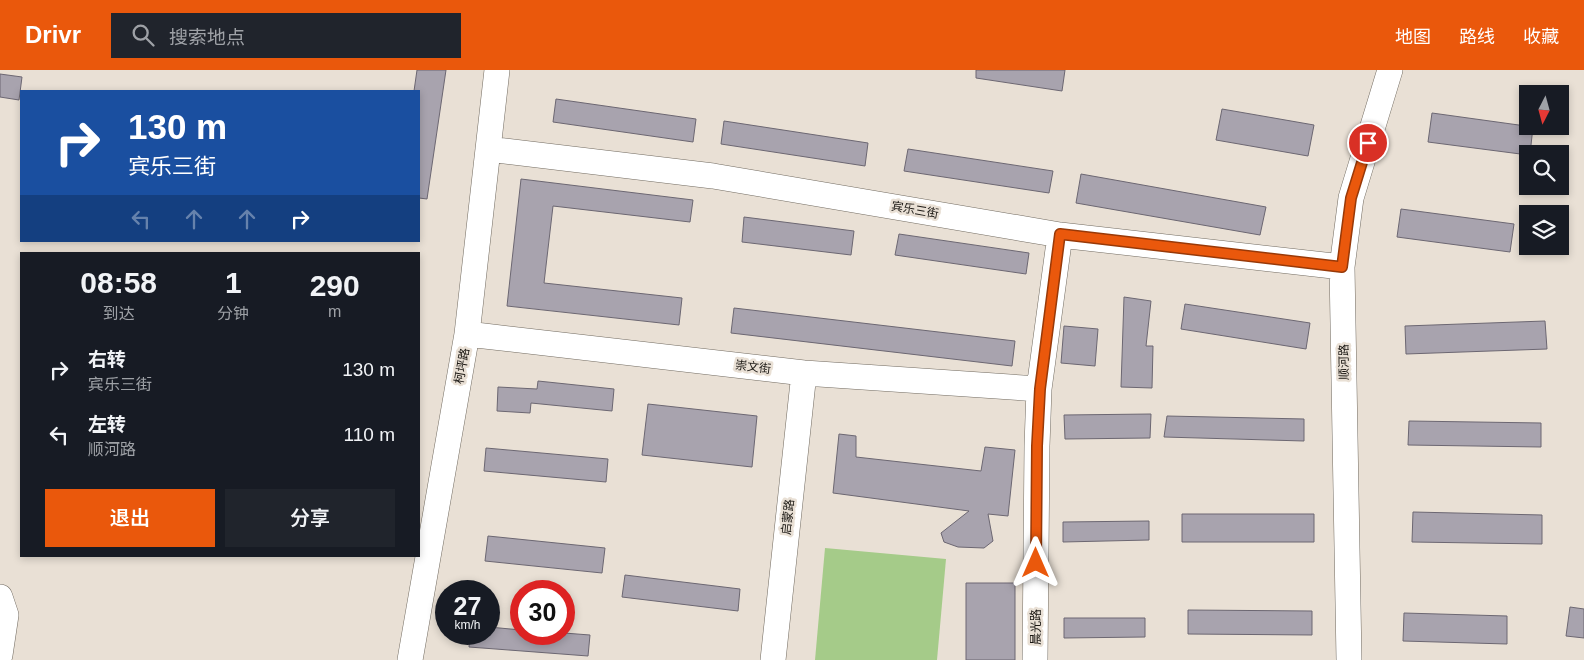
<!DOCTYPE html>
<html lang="zh">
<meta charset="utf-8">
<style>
:root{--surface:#171b24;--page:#20242c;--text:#f1f3f6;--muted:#9ea1a6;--accent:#ea580c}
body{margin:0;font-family:Arial,"Noto Sans SC",sans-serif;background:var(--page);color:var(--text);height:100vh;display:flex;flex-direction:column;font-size:19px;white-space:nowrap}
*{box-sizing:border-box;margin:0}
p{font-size:16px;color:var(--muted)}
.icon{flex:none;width:28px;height:28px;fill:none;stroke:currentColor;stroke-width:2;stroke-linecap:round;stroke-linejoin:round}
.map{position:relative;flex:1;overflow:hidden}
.drawer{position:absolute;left:20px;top:182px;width:400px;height:305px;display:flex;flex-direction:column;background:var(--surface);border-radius:0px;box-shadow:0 2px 8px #0003}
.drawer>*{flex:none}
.hud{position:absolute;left:20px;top:20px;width:400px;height:152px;border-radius:0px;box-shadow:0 2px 8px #0003;background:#1a4fa0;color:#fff;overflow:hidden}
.needle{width:32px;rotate:186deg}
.tools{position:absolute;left:1519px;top:15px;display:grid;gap:10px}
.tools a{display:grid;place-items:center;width:50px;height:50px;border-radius:0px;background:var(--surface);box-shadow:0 2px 8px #0003;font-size:25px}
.speed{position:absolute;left:435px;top:510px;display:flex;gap:10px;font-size:25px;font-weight:700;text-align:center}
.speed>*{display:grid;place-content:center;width:65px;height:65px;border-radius:50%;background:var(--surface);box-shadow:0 2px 8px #0003;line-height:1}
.speed small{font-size:12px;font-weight:400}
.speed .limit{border:8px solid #d22;background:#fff;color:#111}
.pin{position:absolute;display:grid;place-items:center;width:42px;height:42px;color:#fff;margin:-21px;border:2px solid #fff;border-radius:50%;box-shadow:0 1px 5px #0007}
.me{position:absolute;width:55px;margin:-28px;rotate:0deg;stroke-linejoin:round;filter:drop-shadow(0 0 4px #0008)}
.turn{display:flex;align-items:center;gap:18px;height:105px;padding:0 25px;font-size:22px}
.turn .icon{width:65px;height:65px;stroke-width:2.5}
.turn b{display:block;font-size:35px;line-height:42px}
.lanes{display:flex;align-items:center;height:48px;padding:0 25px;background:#0003;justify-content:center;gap:25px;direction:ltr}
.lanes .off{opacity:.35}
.eta{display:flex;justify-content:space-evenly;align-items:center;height:85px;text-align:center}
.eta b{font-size:30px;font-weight:600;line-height:35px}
.button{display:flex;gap:10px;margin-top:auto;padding:10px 25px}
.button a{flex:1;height:58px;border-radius:0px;background:var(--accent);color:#fff;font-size:20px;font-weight:600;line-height:58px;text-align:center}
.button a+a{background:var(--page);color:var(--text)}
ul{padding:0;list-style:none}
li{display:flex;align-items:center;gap:15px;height:65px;padding:0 25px}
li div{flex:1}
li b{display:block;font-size:19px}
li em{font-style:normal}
header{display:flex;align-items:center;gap:30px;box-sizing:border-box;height:70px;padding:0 25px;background:var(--accent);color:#fff}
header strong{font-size:24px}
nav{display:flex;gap:28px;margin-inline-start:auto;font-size:18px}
.search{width:350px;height:45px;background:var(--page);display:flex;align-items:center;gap:12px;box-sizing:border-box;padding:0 18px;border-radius:0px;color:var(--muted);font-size:19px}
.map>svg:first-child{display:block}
.green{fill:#a5cb89}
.building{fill:#a8a3ae;stroke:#6c6772}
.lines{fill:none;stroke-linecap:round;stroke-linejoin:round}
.minor-casing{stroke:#726b61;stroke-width:26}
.minor{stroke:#fff;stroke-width:25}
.route-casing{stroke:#983908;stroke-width:12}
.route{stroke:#ea580c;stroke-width:9}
.labels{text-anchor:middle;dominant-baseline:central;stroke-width:5;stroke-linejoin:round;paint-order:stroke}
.street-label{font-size:12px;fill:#191612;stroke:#e9e0d5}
</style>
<header>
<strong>Drivr</strong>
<div class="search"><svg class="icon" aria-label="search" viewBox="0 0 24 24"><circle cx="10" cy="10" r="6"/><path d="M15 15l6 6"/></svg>搜索地点</div>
<nav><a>地图</a><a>路线</a><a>收藏</a></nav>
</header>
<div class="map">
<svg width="1584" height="590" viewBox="0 0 1584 590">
<rect width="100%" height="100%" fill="#e9e0d5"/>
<!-- green -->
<path class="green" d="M 825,478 L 946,489 L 937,590 L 815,590 Z"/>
<!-- building -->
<path class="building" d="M 417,0 L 446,0 L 427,129 L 419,128 L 419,21 L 414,21 Z
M 976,0 L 1065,0 L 1062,21 L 976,8 Z
M 0,4 L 22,7 L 19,30 L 0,27 Z
M 556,29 L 696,49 L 693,72 L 553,52 Z
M 1222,39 L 1314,55 L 1308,86 L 1216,70 Z
M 1432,43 L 1533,57 L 1530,84 L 1528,85 L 1428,72 Z
M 724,51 L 868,73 L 865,96 L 721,74 Z
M 908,79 L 1053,101 L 1049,123 L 904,101 Z
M 1081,104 L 1266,137 L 1260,165 L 1076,133 Z
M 521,109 L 693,130 L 690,152 L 553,136 L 544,213 L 682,228 L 679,255 L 507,236 Z
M 1401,139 L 1514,154 L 1510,182 L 1397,167 Z
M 744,147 L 854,161 L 851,185 L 742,172 Z
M 899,164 L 1029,183 L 1026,204 L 895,185 Z
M 1124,227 L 1151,231 L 1146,276 L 1153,276 L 1152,318 L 1121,317 Z
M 1185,234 L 1310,253 L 1306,279 L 1181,259 Z
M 734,238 L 1015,271 L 1012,296 L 731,263 Z
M 1545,251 L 1547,279 L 1406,284 L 1405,256 Z
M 1064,256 L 1098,259 L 1095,296 L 1061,293 Z
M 538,311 L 614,319 L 612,341 L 531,333 L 530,343 L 497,341 L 498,317 L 537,319 Z
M 648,334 L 757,346 L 752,397 L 642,385 Z
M 1151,344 L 1150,368 L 1065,369 L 1064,345 Z
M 1167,346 L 1304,349 L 1304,371 L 1164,367 Z
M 1409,351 L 1541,353 L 1541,377 L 1408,375 Z
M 839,364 L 856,366 L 856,387 L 981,401 L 985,377 L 1015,380 L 1008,446 L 988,444 L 993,471 L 984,478 L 958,477 L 944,472 L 941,463 L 969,441 L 833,423 Z
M 486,378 L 608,389 L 606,412 L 484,401 Z
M 1413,442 L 1542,445 L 1542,474 L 1412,472 Z
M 1182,444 L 1314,444 L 1314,472 L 1182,472 Z
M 1149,451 L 1149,470 L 1063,472 L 1063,452 Z
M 488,466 L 605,478 L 602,503 L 485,491 Z
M 625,505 L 740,519 L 738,541 L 622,527 Z
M 966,513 L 1015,513 L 1015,590 L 966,590 Z
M 1570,537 L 1584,539 L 1584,568 L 1566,566 Z
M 1188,540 L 1312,541 L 1312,565 L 1188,564 Z
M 1404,543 L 1507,546 L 1507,574 L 1403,571 Z
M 1064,548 L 1145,548 L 1145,567 L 1064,568 Z
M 489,557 L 521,560 L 521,564 L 564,563 L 590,565 L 588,586 L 469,577 L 470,564 L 489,564 Z"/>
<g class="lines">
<defs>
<path id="minor" d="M 488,79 L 713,106 L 1060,165 L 1342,197
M 467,264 L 804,303 L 1039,319
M 0,527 L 6,545 L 0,585
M 410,590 L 467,264 L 497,0
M 773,590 L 804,303
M 1035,590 L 1037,376 L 1039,319 L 1060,165
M 1349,590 L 1342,197 L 1351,128 L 1390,0"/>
</defs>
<!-- minor casing -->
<use href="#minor" class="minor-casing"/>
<!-- minor -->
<use href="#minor" class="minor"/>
</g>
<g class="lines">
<defs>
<path id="route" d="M 1036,493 L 1037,376 L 1040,319 L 1060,164 L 1342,197 L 1351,128 L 1368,73"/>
</defs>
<!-- route casing -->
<use href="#route" class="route-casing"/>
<!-- route -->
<use href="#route" class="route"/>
</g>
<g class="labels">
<!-- street labels -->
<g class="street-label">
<text transform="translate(915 140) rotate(10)">宾乐三街</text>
<text transform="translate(1344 292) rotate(-91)">顺河路</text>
<text transform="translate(462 296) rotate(-80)">柯坪路</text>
<text transform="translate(753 297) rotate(7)">崇文街</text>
<text transform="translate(788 447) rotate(-84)">启蒙路</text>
<text transform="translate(1036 557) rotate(-90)">晨光路</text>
</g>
</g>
</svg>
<div class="tools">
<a><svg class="needle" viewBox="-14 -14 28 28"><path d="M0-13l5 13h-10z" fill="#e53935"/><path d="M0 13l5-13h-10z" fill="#9ea1a6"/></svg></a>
<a><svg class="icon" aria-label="search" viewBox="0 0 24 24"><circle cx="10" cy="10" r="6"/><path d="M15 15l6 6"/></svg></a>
<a><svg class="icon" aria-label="layers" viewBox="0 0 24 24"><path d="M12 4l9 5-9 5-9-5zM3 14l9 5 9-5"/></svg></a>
</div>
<div class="speed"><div>27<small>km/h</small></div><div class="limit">30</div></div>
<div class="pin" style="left:1368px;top:73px;background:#d93025"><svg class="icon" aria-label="arrive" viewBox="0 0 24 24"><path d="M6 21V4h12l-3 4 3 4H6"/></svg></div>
<svg class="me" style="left:1036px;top:493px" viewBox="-20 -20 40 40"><path d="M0-17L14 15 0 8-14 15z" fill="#ea580c" stroke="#fff" stroke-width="4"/></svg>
<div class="hud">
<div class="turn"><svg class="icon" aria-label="right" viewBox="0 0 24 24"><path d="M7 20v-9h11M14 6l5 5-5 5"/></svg><div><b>130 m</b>宾乐三街</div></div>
<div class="lanes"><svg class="icon off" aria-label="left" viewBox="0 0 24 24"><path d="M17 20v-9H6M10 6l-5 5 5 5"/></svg><svg class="icon off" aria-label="ahead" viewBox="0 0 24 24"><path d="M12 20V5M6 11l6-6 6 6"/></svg><svg class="icon off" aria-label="ahead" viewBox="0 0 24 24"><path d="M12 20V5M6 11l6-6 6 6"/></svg><svg class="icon" aria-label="right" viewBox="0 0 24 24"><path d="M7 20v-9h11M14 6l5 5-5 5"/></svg></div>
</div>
<section class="drawer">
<div class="eta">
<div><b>08:58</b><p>到达</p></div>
<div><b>1</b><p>分钟</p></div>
<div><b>290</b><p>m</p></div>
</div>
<ul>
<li><svg class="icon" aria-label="right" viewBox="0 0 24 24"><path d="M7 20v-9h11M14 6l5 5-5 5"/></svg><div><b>右转</b><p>宾乐三街</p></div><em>130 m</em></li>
<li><svg class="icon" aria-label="left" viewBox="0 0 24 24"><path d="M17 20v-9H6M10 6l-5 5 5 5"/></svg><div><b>左转</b><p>顺河路</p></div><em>110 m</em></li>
</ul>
<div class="button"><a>退出</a><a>分享</a></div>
</section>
</div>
